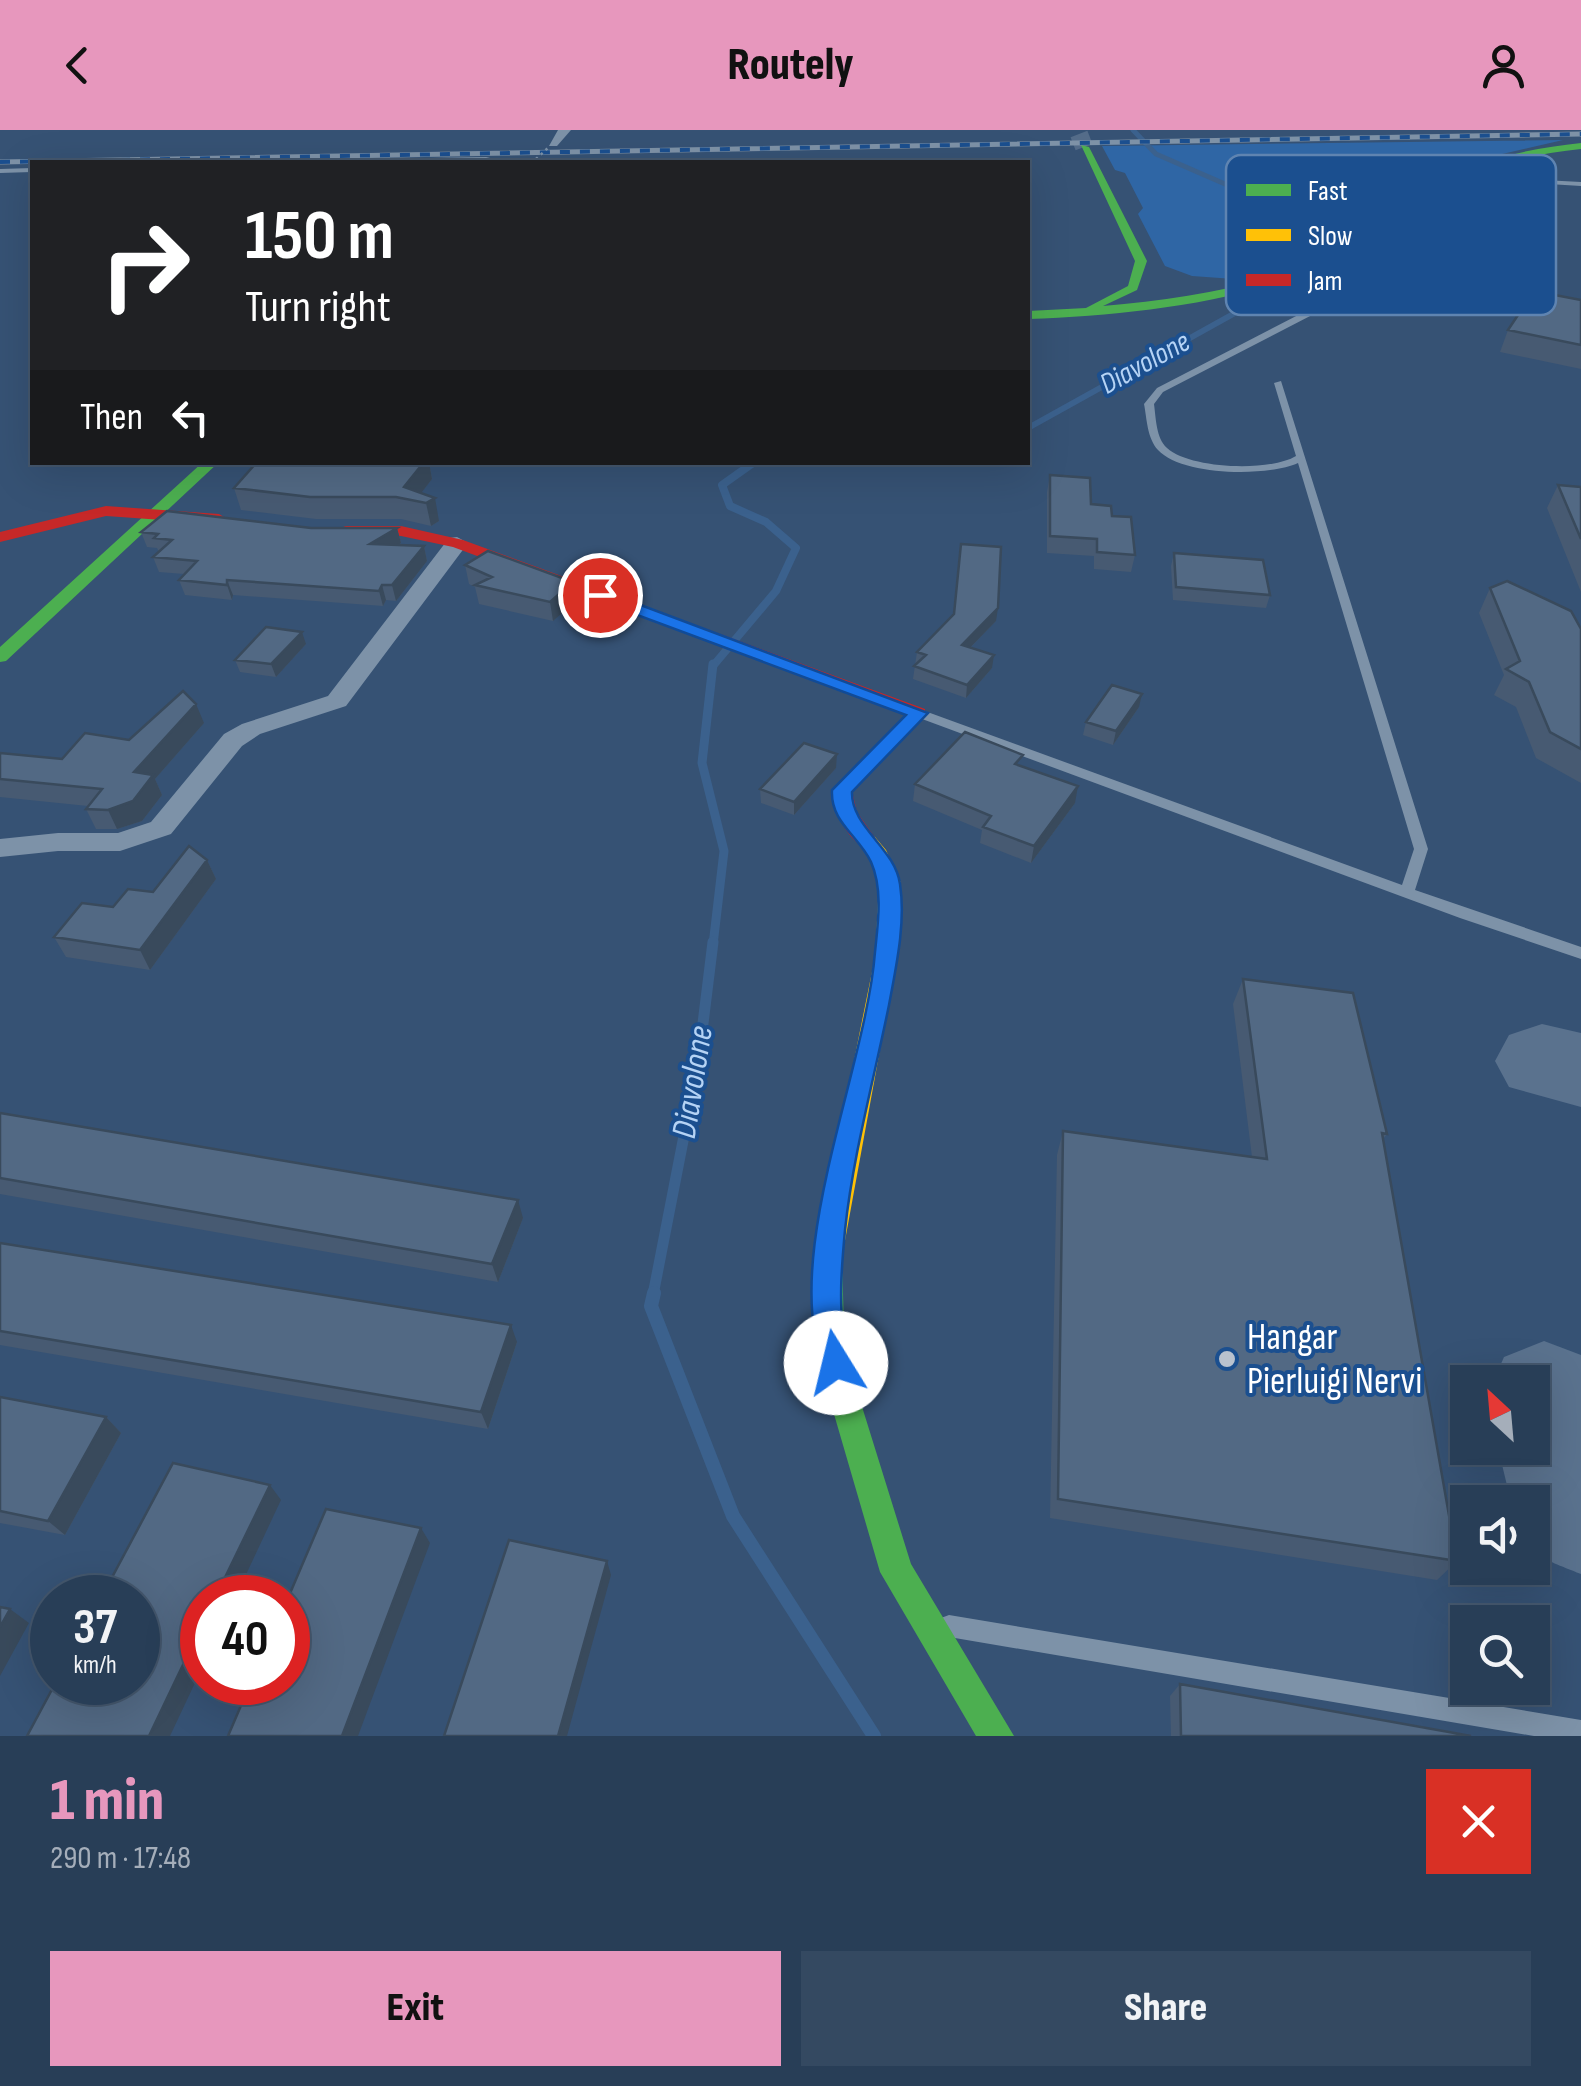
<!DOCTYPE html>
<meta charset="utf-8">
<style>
:root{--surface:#283e57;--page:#344961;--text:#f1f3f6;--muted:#a5aeba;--line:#44576d;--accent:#e797bd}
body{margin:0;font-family:"Sofia Sans Condensed",sans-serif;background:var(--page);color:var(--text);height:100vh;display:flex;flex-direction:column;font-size:38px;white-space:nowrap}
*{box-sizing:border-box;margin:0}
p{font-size:32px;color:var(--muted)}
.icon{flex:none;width:55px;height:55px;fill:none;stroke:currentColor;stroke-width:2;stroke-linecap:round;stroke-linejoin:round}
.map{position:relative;height:1606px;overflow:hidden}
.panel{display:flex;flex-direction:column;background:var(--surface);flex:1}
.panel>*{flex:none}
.hud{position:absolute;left:30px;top:30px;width:1000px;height:305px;border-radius:0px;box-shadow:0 10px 40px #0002,0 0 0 2px var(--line);background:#202124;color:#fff;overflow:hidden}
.needle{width:65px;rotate:334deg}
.tools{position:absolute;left:1450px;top:1235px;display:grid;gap:20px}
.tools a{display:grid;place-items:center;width:100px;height:100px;border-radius:0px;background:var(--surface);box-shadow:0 10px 40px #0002,0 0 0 2px var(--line);font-size:50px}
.speed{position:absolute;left:30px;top:1445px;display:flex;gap:20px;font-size:50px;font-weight:700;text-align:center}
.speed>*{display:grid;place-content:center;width:130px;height:130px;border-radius:50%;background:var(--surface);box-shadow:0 10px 40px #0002,0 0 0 2px var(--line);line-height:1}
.speed small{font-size:25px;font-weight:400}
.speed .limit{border:15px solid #d22;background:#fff;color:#111}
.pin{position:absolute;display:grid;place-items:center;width:85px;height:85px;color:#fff;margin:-42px;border:5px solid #fff;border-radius:50%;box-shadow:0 2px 10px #0007}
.me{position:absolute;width:110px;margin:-55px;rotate:351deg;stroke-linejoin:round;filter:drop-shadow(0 0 8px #0008)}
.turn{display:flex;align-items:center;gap:35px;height:210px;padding:0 50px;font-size:45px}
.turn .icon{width:130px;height:130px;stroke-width:2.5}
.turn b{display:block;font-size:70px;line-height:85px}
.then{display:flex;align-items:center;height:95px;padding:0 50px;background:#0003;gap:20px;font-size:38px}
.round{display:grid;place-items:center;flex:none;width:105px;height:105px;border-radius:0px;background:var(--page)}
.overview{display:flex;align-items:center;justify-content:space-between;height:170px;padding:0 50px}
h1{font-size:60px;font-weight:800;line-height:75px;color:var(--accent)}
.action{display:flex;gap:20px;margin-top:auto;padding:20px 50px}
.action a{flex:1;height:115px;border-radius:0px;background:var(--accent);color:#111;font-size:40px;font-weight:800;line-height:115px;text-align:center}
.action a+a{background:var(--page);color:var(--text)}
header{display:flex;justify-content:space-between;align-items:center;height:130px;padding:0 50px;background:var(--accent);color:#111;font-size:45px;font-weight:800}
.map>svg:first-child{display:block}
.green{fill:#2f66a5}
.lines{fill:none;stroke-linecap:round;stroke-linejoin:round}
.stream-far5{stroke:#3b618d;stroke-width:5}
.stream-far4{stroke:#3b618d;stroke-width:6}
.stream-far3{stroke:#3b618d;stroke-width:8}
.stream-far2{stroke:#3b618d;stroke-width:9}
.stream-far1{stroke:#3b618d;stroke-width:11}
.stream{stroke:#3b618d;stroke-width:14}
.taxiway{fill:#5a728e;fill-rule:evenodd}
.secondary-tunnel{stroke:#546c89;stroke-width:18;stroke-dasharray:18 9;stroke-linecap:butt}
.path{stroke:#7d92a8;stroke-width:2.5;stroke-dasharray:2.5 4;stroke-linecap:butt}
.lane{fill:#7d92a8;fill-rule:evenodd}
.street{fill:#7d92a8;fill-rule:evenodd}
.fast{fill:#4caf50;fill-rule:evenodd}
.slow{fill:#ffc107;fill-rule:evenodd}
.jam{fill:#c62828;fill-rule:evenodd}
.rail-casing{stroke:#7e92a7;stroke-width:5}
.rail{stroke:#1b4f8f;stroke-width:4;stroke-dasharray:10;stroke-linecap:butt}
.path-bridge{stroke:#7d92a8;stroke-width:2.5;stroke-dasharray:2.5 4;stroke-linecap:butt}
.wall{fill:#475a72}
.shaded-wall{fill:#394a5c}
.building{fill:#526984;stroke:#394a5c;stroke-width:2.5}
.route{fill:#1a73e8;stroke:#114b97;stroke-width:2.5}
.poi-dot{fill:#b9c2ce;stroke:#1b4f8f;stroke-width:4}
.labels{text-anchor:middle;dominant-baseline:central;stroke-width:8;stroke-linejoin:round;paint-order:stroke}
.far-water-label{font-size:30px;font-style:italic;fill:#b5d3f5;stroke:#1b4f8f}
.water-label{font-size:35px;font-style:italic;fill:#b5d3f5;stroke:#1b4f8f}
.near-poi-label{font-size:38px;fill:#fff;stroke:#1b4f8f;text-anchor:start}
.key{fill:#1b4f8f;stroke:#5f84b1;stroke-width:2.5}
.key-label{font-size:28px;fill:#fff}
</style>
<header><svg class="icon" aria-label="back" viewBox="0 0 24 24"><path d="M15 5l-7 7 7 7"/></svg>Routely<svg class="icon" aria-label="person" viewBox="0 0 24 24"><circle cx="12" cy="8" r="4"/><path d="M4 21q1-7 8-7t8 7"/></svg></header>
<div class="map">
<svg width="1581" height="1606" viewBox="0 0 1581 1606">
<rect width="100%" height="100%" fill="#365274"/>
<!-- green -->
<path class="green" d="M 1563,10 L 1485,28 L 1325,119 L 1234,149 L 1192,146 L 1165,136 L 1138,84 L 1143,78 L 1125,43 L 1115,40 L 1102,16 Z"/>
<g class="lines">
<!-- stream-far5 -->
<path class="stream-far5" d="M 1133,0 L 1156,24 L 1271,74 L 1279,122 L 1272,140"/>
<!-- stream-far4 -->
<path class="stream-far4" d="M 1028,298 L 1262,168"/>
<!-- stream-far3 -->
<path class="stream-far3" d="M 713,536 L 776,461 L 796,418 L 766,392 L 730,376 L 722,355 L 753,333 L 761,332"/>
<!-- stream-far2 -->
<path class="stream-far2" d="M 713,815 L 724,721 L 702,633 L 713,534"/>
<!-- stream-far1 -->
<path class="stream-far1" d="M 653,1165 L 698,934 L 713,812"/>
<!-- stream -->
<path class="stream" d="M 654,1163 L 651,1176 L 733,1386 L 874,1606"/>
<!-- taxiway -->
<path class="taxiway" d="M 1542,894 L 1581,903 L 1581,977 L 1509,957 L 1495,931 L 1509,905 Z
M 1544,1211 L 1581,1225 L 1581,1444 C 1529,1423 1532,1429 1532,1372 L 1511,1372 L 1498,1318 L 1532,1318 L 1532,1252 L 1493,1252 L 1504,1227 Z"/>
<!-- secondary-tunnel -->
<path class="secondary-tunnel" d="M 1079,4 L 1084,17"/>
<!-- path -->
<path class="path" d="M 532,32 L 536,29"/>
<!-- lane -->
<path class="lane" d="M 486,27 L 507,32 L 312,32 L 315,30 Z
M 32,38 L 32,42 L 0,43 L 0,39 Z
M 1543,50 L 1581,52 L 1581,56 C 1531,53 1473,46 1440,90 L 1451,104 L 1486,124 L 1487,139 L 1466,144 L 1402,140 L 1381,148 L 1357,146 L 1341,170 L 1163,262 L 1154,274 C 1156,288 1156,308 1167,318 C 1190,339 1270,342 1296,326 L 1274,253 L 1281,251 L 1428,719 L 1415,760 L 1581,817 L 1581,829 L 1460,788 L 914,586 L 914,580 L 922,580 L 1402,755 L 1414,719 L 1298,333 C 1267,347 1182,346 1158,320 C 1147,308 1147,289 1144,274 L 1157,258 L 1335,166 L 1350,145 L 1303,142 L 1300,138 L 1342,140 L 1346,138 C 1363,143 1378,147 1394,138 L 1376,129 L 1339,127 L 1342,123 L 1377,125 L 1398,135 L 1466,140 L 1480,136 L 1479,127 L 1445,108 L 1434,89 C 1461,52 1501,50 1543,50 Z
M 1459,148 L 1493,149 L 1521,166 L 1581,177 L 1581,181 L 1516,170 L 1491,153 L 1456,152 Z
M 949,1485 L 1581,1590 L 1581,1606 L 1534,1606 L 949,1507 L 941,1504 L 938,1496 L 941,1488 Z"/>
<!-- street -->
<path class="street" d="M 558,0 L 571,0 L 557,16 L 549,16 Z
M 457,407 L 468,413 L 346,576 L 260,604 L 242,616 L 171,704 L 120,721 L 58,721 L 0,727 L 0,709 L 58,703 L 118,703 L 151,692 L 224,604 L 242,594 L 328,566 L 449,408 Z"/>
<!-- fast -->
<path class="fast" d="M 1581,13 L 1581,19 C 1537,24 1495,31 1457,54 C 1420,77 1388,107 1349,126 C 1250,172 1135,185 1028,189 L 1028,181 L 1086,178 L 1128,156 L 1135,131 L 1081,15 L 1089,17 L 1147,131 L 1137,160 L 1103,176 C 1183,169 1267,156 1341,121 C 1380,103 1412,73 1450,50 C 1490,26 1535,18 1581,13 Z
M 203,332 L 219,332 L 6,531 L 0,532 L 0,517 Z
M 828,1115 L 838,1118 L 842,1127 L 844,1200 L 859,1267 L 911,1434 L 1014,1606 L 976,1606 L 880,1442 L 829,1267 L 814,1200 L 814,1127 L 818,1118 Z"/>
<!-- slow -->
<path class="slow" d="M 868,705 L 875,707 L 886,720 L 901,753 L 897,827 L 842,1127 L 838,1136 L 828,1139 L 818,1136 L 814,1127 L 875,827 L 879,753 L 869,728 L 858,712 Z"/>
<!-- jam -->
<path class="jam" d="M 106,376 L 219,384 L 227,389 L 219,394 L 106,386 L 0,412 L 0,402 Z
M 346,396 L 401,396 L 463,410 L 925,579 L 925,587 L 852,661 L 857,682 L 878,712 L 868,719 C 847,711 834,682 832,660 L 906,585 L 453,417 L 401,406 L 340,404 L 340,398 Z"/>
<defs>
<path id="rail" d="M 0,32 L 1581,4"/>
</defs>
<!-- rail casing -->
<use href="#rail" class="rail-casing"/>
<!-- rail -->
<use href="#rail" class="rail"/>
<!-- path-bridge -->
<path class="path-bridge" d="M 536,29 L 549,17"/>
</g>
<!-- wall -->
<path class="wall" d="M 1581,170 L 1581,239 L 1500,222 L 1508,200 Z
M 257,332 L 429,332 L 432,349 L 421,363 L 439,391 L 431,396 L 401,389 L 316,389 L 241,380 L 234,358 Z
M 1050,345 L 1091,374 L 1112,386 L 1135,425 L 1131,442 L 1094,439 L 1094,426 L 1047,423 L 1047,362 Z
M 1558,355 L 1581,357 L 1581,462 L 1547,378 Z
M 311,398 L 397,398 L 401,413 L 397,415 L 424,416 L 427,431 L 396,471 L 386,470 L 383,476 L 233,465 L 232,470 L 185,465 L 179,450 L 184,444 L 159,442 L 153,427 L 159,422 L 157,418 L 147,417 L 141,402 Z
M 1174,423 L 1270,465 L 1266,478 L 1173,470 L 1171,436 Z
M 465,435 L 576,471 L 553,491 L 479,474 L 475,457 L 469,454 Z
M 1490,458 L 1581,499 L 1581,653 L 1536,628 L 1516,577 L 1494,565 L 1504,545 L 1479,483 Z
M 996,491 L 970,518 L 992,538 L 966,568 L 913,549 L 917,522 Z
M 306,514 L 276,547 L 240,542 L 235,530 Z
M 1139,577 L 1113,615 L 1083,605 L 1086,592 Z
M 204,593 L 155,649 L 162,665 L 142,691 L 117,699 L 96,699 L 86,679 L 88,676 L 0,667 L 0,623 L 62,629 L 129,610 Z
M 1021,636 L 1075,673 L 1031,733 L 980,713 L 982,700 L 913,671 L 915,654 Z
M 836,638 L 794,685 L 761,673 L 760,659 Z
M 207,730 L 216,749 L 150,840 L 66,827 L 54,807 L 113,777 L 153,762 Z
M 1243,849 L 1387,1004 L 1383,1009 L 1457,1431 L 1437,1450 L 1050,1388 L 1057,1025 L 1063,1001 L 1252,1027 L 1233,874 Z
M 0,983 L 523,1088 L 498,1152 L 0,1064 Z
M 0,1113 L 517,1212 L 488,1299 L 0,1215 Z
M 0,1267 L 106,1287 L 121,1303 L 65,1405 L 0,1393 Z
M 1180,1554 L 1471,1606 L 1171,1606 L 1170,1566 Z"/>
<!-- shaded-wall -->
<path class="shaded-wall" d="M 424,332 L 429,332 L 432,349 L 415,371 L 404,357 Z
M 435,368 L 439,391 L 431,396 L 426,373 Z
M 397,398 L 401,413 L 374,429 L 370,414 Z
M 424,416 L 427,431 L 396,471 L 392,455 Z
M 227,450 L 233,465 L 232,470 L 227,455 Z
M 573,452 L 576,471 L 553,491 L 550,472 Z
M 382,455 L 386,470 L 383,476 L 379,461 Z
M 998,478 L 996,491 L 960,528 L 962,515 Z
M 302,502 L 306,514 L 276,547 L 271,534 Z
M 994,525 L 992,538 L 966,568 L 967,555 Z
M 1142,564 L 1139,577 L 1113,615 L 1116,601 Z
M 196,574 L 204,593 L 155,649 L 162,665 L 142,691 L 117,699 L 108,680 L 134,642 Z
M 837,624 L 836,638 L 794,685 L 794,672 Z
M 1078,656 L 1075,673 L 1031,733 L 1034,716 Z
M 207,730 L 216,749 L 150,840 L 140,820 Z
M 518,1070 L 523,1088 L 498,1152 L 492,1134 Z
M 511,1195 L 517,1212 L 488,1299 L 481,1282 Z
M 106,1287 L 121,1303 L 65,1405 L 48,1391 Z
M 270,1355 L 281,1370 L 235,1468 L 215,1468 Z
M 421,1398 L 430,1413 L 358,1606 L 342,1606 Z
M 607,1431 L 611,1445 L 567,1606 L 558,1606 Z
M 10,1479 L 29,1493 L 0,1546 L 0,1497 Z
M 202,1495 L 202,1538 L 170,1606 L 149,1606 Z"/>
<!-- building -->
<path class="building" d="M 1534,161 L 1581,170 L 1581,215 L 1508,200 Z
M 257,332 L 424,332 L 404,357 L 435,368 L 426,373 L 396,367 L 310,367 L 234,358 Z
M 1050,345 L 1090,348 L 1091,374 L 1111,376 L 1112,386 L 1131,387 L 1135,425 L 1097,422 L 1097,409 L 1050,406 Z
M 1558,355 L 1581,357 L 1581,409 Z
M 167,381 L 311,398 L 397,398 L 370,414 L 424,416 L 392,455 L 382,455 L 379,461 L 227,450 L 227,455 L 179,450 L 197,431 L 153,427 L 172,410 L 154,408 L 158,404 L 141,402 Z
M 961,414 L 1001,417 L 998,478 L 962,515 L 994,525 L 967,555 L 914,536 L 926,525 L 917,522 L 954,484 Z
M 488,421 L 573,452 L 550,472 L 475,455 L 492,447 L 465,435 Z
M 1174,423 L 1263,430 L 1270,465 L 1176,457 Z
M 1507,451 L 1571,481 L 1581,499 L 1581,619 L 1550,602 L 1529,552 L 1506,539 L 1520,531 L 1490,458 Z
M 266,497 L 302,502 L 271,534 L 235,530 Z
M 1112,555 L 1142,564 L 1116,601 L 1086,592 Z
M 183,561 L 196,574 L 134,642 L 153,645 L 133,671 L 108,680 L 86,679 L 102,659 L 0,649 L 0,623 L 62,629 L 85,603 L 129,610 Z
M 965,602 L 1023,625 L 1015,634 L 1078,656 L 1034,716 L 983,697 L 991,686 L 915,654 Z
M 804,613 L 837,624 L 794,672 L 760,659 Z
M 189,716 L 207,730 L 140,820 L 54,807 L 82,773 L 113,777 L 128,759 L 153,762 Z
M 1243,849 L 1353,863 L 1387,1004 L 1382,1003 L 1457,1431 L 1058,1369 L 1063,1001 L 1267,1029 Z
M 0,983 L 518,1070 L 492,1134 L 0,1048 Z
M 0,1113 L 511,1195 L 481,1282 L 0,1201 Z
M 0,1267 L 106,1287 L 48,1391 L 0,1381 Z
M 173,1333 L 270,1355 L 215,1468 L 202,1468 L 202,1495 L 149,1606 L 27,1606 L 56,1552 L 138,1552 L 138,1468 L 101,1468 Z
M 326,1379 L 421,1398 L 342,1606 L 228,1606 L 251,1552 L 288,1552 L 288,1468 Z
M 509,1410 L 607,1431 L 558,1606 L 444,1606 Z
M 0,1477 L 10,1479 L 0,1497 Z
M 1180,1554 L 1471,1606 L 1181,1606 Z"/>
<!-- route -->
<path class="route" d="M 594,462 L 606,462 L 928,583 L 852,662 C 851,697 895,718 900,754 C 906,793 896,837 889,875 C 874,949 853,1025 845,1100 C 842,1133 839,1167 843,1199 C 846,1215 854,1228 847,1243 L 836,1248 L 826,1243 C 777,1132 866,941 875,822 C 878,793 883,759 871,732 C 859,706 830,692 832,660 L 906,585 L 594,469 Z"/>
<!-- markers -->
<circle class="poi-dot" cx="1227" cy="1229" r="10"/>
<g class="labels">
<!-- far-water labels -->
<g class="far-water-label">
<text transform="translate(1145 233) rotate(-29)">Diavolone</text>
</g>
<!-- water labels -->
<g class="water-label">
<text transform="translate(693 952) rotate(-81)">Diavolone</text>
</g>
<!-- near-poi labels -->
<g class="near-poi-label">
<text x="1247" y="1207">Hangar<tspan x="1247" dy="44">Pierluigi Nervi</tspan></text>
</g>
</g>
<!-- legend -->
<rect x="1226" y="25" width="330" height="160" rx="15" class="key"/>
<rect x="1246" y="54" width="45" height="12" fill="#4caf50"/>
<rect x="1246" y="99" width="45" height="12" fill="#ffc107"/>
<rect x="1246" y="144" width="45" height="12" fill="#c62828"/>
<g class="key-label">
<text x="1308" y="70">Fast</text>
<text x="1308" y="115">Slow</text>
<text x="1308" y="160">Jam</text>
</g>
</svg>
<div class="tools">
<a><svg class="needle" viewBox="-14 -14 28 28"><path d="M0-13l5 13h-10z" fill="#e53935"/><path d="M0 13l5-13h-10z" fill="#a5aeba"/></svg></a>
<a><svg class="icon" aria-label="sound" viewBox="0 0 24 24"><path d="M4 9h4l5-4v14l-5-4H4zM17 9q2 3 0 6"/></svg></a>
<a><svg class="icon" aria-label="search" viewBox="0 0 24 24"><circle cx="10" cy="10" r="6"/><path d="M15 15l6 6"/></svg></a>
</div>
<div class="speed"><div>37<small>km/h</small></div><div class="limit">40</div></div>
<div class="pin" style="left:600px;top:465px;background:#d93025"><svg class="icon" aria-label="arrive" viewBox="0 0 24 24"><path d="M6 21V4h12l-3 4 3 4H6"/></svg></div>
<svg class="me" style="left:836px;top:1233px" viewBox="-20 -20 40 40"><circle r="19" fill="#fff"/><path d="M0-13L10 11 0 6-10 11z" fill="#1a73e8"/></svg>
<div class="hud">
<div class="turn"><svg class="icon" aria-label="right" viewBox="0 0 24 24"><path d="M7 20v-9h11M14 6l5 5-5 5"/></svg><div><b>150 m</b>Turn right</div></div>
<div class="then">Then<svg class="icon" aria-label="left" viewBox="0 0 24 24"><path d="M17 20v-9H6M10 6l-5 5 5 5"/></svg></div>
</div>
</div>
<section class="panel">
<div class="overview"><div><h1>1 min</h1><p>290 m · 17:48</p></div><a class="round" style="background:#d93025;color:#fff"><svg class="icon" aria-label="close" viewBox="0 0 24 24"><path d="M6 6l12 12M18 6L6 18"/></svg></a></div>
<div class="action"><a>Exit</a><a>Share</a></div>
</section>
